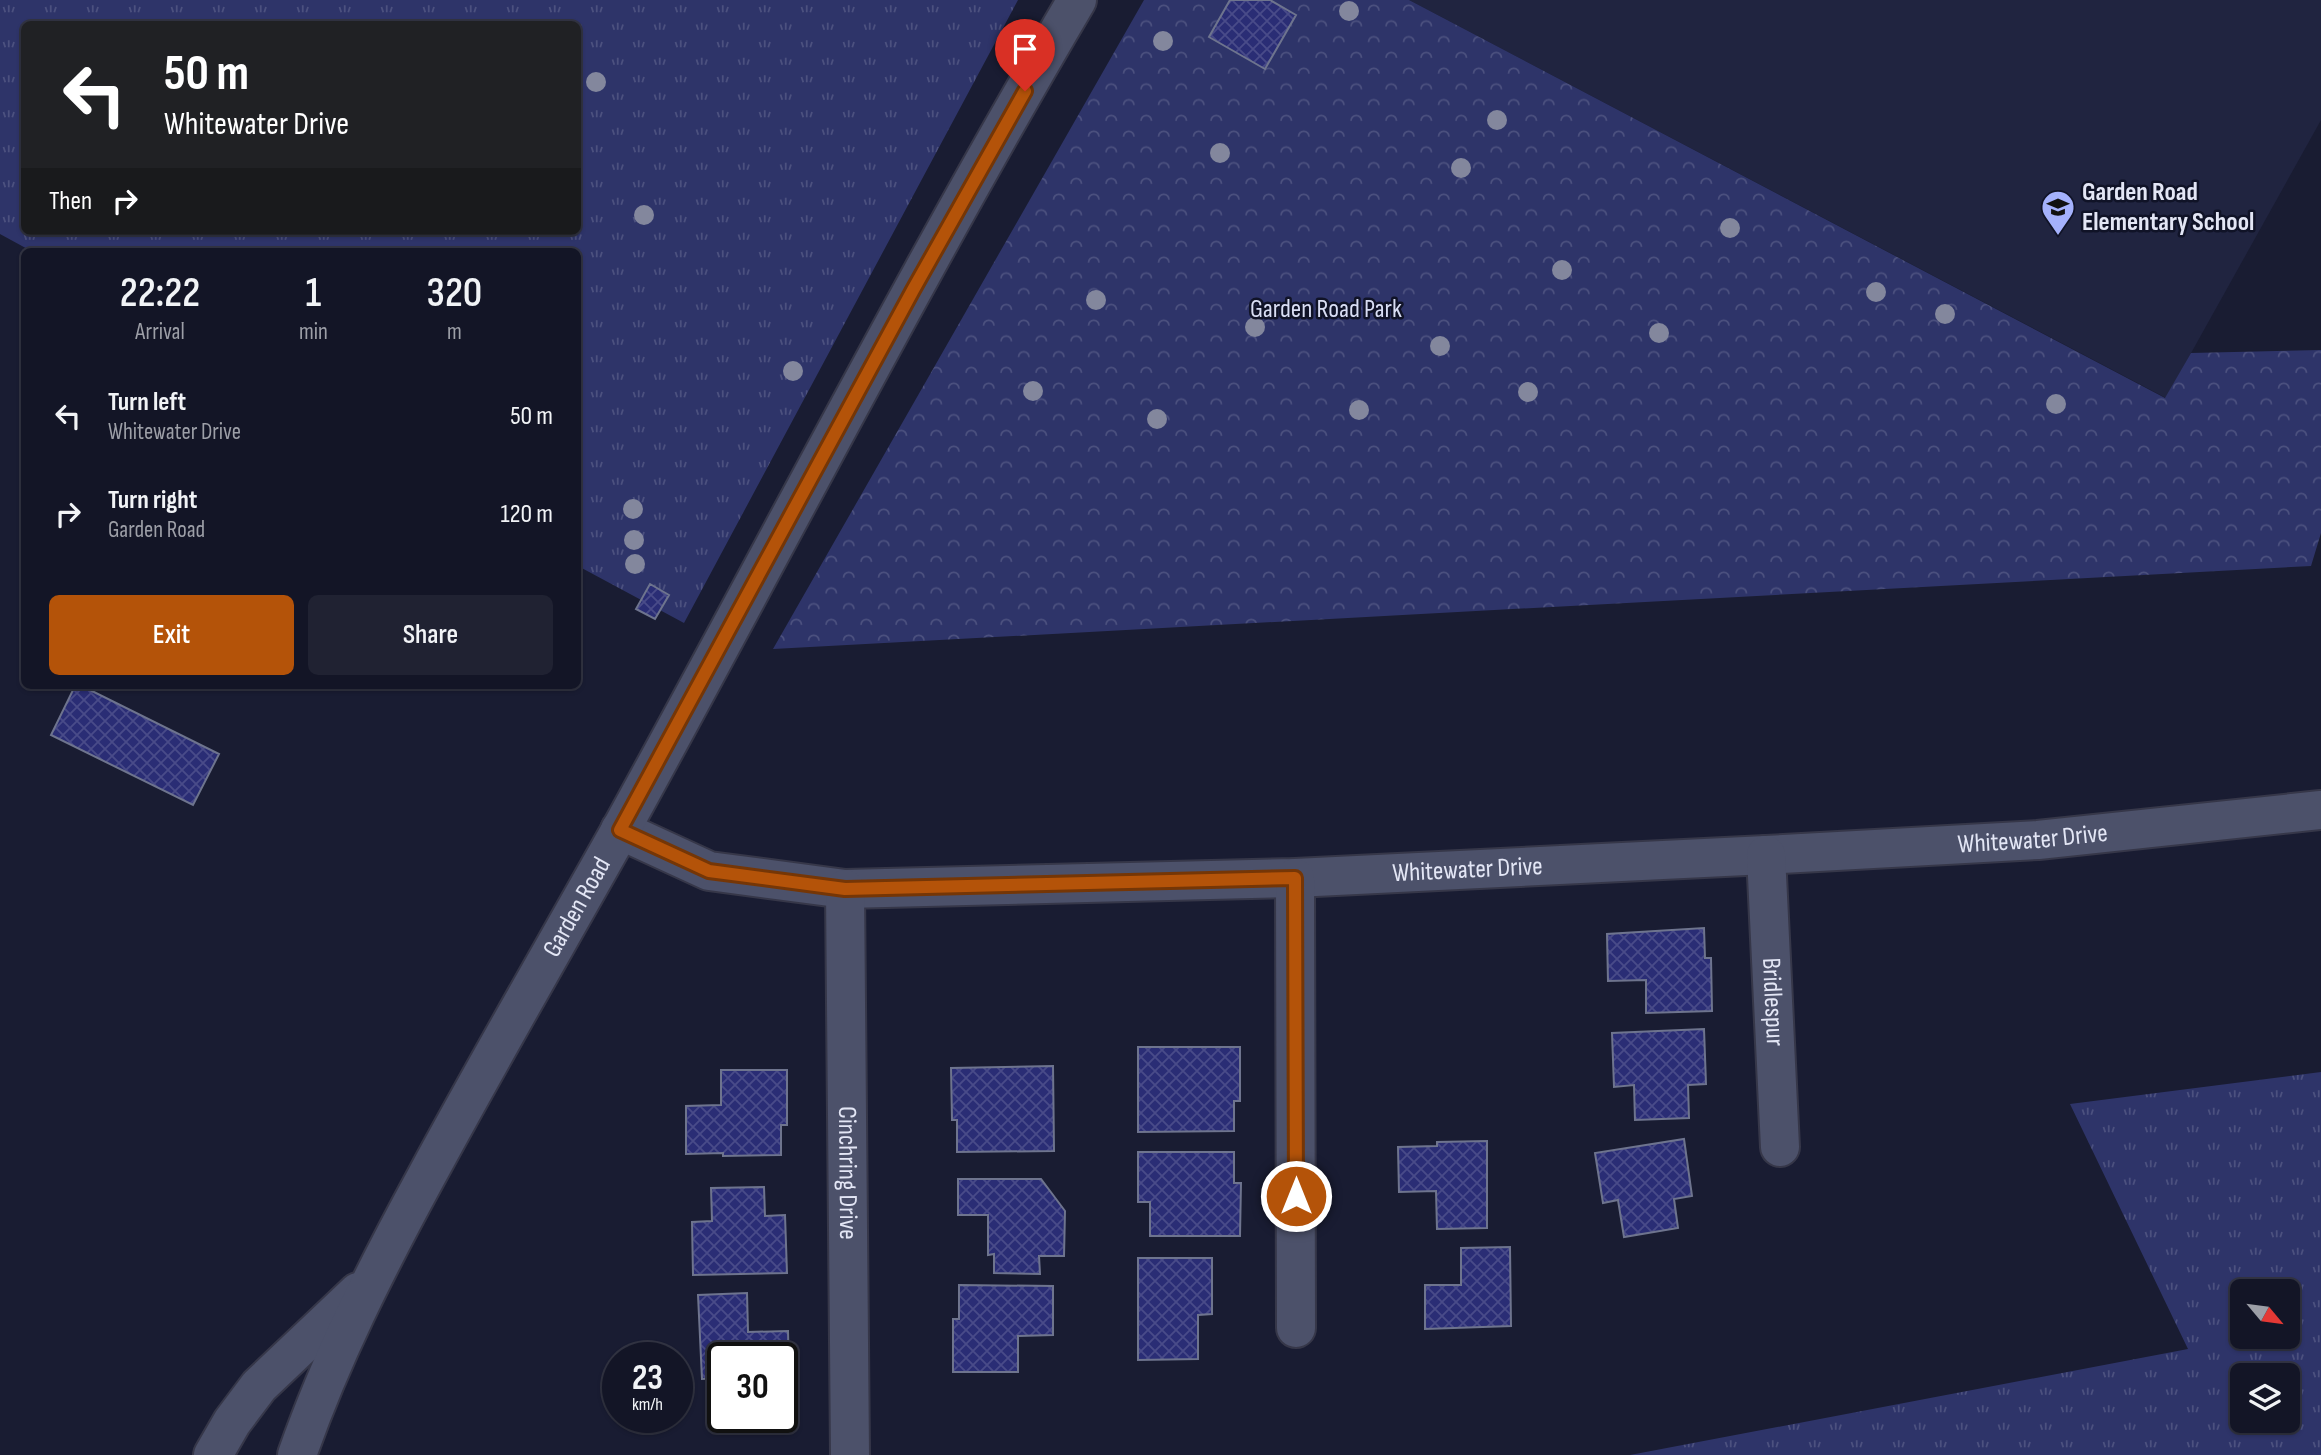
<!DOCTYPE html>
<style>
:root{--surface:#131526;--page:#202232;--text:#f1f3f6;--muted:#9d9fa7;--line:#323443;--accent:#b45309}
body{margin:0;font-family:"Sofia Sans Condensed",sans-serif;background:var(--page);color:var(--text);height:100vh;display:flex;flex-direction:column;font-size:26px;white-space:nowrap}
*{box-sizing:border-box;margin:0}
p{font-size:23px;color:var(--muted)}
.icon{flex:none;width:38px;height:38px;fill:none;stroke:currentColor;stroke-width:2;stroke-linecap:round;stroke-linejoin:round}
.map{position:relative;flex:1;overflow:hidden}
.side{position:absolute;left:21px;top:248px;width:560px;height:441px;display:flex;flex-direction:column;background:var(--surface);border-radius:10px;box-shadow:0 2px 5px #0004,0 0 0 2px var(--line)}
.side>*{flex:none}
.hud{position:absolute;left:21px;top:21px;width:560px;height:214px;border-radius:10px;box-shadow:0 2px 5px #0004,0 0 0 2px var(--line);background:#202124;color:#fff;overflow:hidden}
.needle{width:46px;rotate:119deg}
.controls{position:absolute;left:2230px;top:1279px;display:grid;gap:14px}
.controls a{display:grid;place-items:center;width:70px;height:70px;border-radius:10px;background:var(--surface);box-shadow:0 2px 5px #0004,0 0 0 2px var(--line);font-size:35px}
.speed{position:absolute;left:602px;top:1342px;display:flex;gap:14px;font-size:35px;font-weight:700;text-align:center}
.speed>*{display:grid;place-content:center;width:91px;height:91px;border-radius:50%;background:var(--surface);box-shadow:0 2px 5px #0004,0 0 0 2px var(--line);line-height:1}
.speed small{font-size:18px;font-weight:400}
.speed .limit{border:4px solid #111;border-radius:10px;background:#fff;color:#111}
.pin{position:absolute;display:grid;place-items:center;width:60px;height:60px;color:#fff;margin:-72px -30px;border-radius:50% 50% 50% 0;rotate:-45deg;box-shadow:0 0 7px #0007}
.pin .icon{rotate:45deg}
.me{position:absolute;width:77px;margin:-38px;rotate:0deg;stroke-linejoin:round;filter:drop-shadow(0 0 5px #0008)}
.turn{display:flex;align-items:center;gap:24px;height:147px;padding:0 28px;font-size:32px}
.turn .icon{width:91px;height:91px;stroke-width:2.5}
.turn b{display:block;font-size:49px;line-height:60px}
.then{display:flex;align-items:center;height:66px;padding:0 28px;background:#0003;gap:14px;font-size:26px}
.eta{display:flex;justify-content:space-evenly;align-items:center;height:119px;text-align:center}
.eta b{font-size:42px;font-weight:600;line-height:49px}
.cta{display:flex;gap:14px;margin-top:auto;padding:14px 28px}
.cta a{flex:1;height:80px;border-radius:10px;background:var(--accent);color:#fff;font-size:28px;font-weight:600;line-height:80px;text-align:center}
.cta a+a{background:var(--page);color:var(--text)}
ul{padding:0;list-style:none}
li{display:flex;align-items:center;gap:21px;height:98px;padding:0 28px}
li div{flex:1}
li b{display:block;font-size:26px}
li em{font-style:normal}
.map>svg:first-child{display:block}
.built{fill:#202440}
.grass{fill:url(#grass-tufts);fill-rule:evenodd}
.park{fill:url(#park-crowns)}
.building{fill:url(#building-cross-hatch);stroke:#6e748e;stroke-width:2}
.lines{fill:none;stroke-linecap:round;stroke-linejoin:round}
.minor-casing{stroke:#363749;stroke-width:42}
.tertiary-casing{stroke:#363749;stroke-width:42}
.minor{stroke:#4c516a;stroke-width:38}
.tertiary{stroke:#4c516a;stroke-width:38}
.tree{fill:#83879d}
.route-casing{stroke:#753606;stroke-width:18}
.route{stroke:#b45309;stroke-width:12}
.labels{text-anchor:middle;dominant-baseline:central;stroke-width:5;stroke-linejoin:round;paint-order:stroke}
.poi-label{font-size:26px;font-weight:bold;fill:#e3e6f5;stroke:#101327;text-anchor:start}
.park-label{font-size:26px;fill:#d9def4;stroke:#101327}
.street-label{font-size:26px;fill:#e3e6f5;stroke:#101327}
</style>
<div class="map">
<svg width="2321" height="1455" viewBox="0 0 2321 1455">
<defs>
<pattern id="grass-tufts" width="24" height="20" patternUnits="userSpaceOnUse" patternTransform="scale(1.75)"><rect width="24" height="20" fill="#2e3469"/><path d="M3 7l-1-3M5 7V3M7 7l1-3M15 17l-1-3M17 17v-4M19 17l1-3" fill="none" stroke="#4c517f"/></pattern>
<pattern id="park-crowns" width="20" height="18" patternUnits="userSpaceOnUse" patternTransform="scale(1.75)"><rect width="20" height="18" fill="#2e3469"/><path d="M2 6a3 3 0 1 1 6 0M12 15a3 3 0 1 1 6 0" fill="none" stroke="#4c517f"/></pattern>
<pattern id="building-cross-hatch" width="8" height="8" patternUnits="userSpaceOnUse" patternTransform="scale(1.75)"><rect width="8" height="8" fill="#2a2d75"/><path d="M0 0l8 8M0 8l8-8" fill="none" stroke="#494b89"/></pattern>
</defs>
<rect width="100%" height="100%" fill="#191c32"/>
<!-- built -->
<path class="built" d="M 1409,0 L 2321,0 L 2321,120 L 2166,398 Z"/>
<!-- grass -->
<path class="grass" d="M 0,0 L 1018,0 L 684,623 L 578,566 L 578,252 L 33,252 L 0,234 ZM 24,24 L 578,24 L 578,231 L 24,231 Z
M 2321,1072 L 2321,1455 L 1630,1455 L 2188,1349 L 2070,1104 ZM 2242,1292 L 2287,1292 L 2287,1337 L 2242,1337 ZM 2242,1376 L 2287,1376 L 2287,1421 L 2242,1421 Z"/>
<!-- park -->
<path class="park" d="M 1144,0 L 1409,0 L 2165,398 L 2191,353 L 2321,350 L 2321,533 L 2311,566 L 773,649 Z"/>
<!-- building -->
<path class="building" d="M 1230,0 L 1270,0 L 1296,15 L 1265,69 L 1209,37 Z
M 650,584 L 669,595 L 655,619 L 636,609 Z
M 75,686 L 82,686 L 219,754 L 193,805 L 51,735 Z
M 1704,928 L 1705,958 L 1711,958 L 1712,1011 L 1646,1013 L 1646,980 L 1608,981 L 1607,934 Z
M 1704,1029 L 1706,1084 L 1688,1085 L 1689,1118 L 1635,1120 L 1634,1085 L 1614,1087 L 1612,1033 Z
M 1138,1047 L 1240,1047 L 1240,1101 L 1234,1101 L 1234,1131 L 1138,1132 Z
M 1053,1066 L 1054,1151 L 957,1152 L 957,1120 L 952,1120 L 951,1068 Z
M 721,1070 L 787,1070 L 787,1125 L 781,1125 L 781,1155 L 723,1156 L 723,1153 L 686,1154 L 686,1106 L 721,1105 Z
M 1684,1139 L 1692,1196 L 1674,1199 L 1678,1228 L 1624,1237 L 1618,1200 L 1603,1203 L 1595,1153 Z
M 1487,1141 L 1487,1228 L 1437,1229 L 1436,1191 L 1399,1192 L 1398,1147 L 1437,1146 L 1437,1142 Z
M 1138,1152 L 1234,1152 L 1234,1183 L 1241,1183 L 1240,1236 L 1150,1236 L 1150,1202 L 1138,1202 Z
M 958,1179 L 1041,1179 L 1065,1211 L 1064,1256 L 1039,1256 L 1040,1274 L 994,1273 L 994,1254 L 988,1255 L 988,1215 L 958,1215 Z
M 764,1187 L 765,1216 L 785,1215 L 787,1273 L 693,1275 L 692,1222 L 712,1221 L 711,1188 Z
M 1510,1247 L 1511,1326 L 1425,1329 L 1425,1285 L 1461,1285 L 1461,1248 Z
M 1138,1258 L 1212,1258 L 1212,1314 L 1198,1315 L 1198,1359 L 1138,1360 Z
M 959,1285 L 1053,1286 L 1053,1335 L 1018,1336 L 1018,1372 L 953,1372 L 953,1319 L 959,1319 Z
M 747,1293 L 748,1332 L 788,1331 L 789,1375 L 782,1375 L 782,1358 L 723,1358 L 723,1378 L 702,1379 L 698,1295 Z"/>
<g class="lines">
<defs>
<g id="minor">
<path id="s1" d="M 620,830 L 709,871 L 845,889 L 1295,878 L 1766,855 L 2038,840 L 2321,810"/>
<path id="s2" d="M 1766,855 L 1780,1147"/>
<path d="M 1295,878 L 1296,1328"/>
<path id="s3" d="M 845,889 L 850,1455"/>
</g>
<g id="tertiary">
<path d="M 213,1455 L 232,1422 L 259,1386 L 358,1292"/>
<path id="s4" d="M 297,1455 C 331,1358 377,1267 426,1177 C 489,1060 556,945 621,829 C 773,553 917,271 1077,0"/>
</g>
</defs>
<!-- minor casing -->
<use href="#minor" class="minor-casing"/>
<!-- tertiary casing -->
<use href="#tertiary" class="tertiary-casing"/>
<!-- minor -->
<use href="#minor" class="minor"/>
<!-- tertiary -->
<use href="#tertiary" class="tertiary"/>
</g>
<!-- trees -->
<g class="tree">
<circle cx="1349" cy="11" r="10"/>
<circle cx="1163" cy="41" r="10"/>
<circle cx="596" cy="82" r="10"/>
<circle cx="1497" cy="120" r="10"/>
<circle cx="1220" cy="153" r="10"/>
<circle cx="1461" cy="168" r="10"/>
<circle cx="644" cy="215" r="10"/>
<circle cx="1730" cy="228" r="10"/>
<circle cx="1562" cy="270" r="10"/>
<circle cx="1876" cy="292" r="10"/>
<circle cx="1096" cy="300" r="10"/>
<circle cx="1945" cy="314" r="10"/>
<circle cx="1255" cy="327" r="10"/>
<circle cx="1659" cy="333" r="10"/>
<circle cx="1440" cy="346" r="10"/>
<circle cx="793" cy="371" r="10"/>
<circle cx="1033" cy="391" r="10"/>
<circle cx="1528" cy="392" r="10"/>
<circle cx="2056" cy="404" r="10"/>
<circle cx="1359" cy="410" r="10"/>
<circle cx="1157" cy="419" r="10"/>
<circle cx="633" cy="509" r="10"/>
<circle cx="634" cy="540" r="10"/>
<circle cx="635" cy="564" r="10"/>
</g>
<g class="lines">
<defs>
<path id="route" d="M 1025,91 L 913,290 L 620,830 L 709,871 L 845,889 L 1295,878 L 1296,1196"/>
</defs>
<!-- route casing -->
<use href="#route" class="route-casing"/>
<!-- route -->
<use href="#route" class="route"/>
</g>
<!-- icons -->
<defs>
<symbol id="school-pin" viewBox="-11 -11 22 30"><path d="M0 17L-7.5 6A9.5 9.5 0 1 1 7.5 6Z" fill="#a4b1fc" stroke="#101327"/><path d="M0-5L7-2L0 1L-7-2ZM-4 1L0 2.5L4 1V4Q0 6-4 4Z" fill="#111"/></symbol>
</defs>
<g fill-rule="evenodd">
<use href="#school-pin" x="2039" y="188" width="38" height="52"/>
</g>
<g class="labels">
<!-- poi labels -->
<g class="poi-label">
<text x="2082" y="192">Garden Road<tspan x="2082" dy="30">Elementary School</tspan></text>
</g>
<!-- park labels -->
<g class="park-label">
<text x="1326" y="309">Garden Road Park</text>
</g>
<!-- street labels -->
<g class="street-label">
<text stroke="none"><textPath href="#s1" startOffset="1424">Whitewater Drive</textPath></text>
<text stroke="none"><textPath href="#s1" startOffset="858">Whitewater Drive</textPath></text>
<text stroke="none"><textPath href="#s4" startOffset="616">Garden Road</textPath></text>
<text stroke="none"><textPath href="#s2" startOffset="147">Bridlespur</textPath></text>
<text stroke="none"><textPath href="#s3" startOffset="284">Cinchring Drive</textPath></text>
</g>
</g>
</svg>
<div class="controls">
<a><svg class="needle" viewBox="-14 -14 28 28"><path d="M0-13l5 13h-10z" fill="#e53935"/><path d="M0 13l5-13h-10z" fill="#9d9fa7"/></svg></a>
<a><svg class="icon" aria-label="layers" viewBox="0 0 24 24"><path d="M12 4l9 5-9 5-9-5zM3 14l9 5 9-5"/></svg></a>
</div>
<div class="speed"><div>23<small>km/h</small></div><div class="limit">30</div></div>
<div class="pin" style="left:1025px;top:91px;background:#d93025"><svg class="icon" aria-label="arrive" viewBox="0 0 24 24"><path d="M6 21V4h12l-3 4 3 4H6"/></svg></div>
<svg class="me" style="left:1296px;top:1196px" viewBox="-20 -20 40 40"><circle r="17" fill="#b45309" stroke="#fff" stroke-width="3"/><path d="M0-11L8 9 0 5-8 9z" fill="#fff"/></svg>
<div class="hud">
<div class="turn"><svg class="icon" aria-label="left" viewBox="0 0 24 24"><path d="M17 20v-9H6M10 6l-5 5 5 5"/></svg><div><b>50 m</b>Whitewater Drive</div></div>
<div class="then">Then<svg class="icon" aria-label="right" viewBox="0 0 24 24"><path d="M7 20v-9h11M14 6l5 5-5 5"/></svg></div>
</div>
<section class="side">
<div class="eta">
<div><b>22:22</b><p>Arrival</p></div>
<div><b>1</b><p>min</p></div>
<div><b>320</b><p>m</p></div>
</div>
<ul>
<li><svg class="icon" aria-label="left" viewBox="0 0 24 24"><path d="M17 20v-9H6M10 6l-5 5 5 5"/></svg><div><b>Turn left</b><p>Whitewater Drive</p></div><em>50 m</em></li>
<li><svg class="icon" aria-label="right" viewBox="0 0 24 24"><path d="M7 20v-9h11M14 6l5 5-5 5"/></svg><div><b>Turn right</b><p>Garden Road</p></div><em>120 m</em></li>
</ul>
<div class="cta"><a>Exit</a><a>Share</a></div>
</section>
</div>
